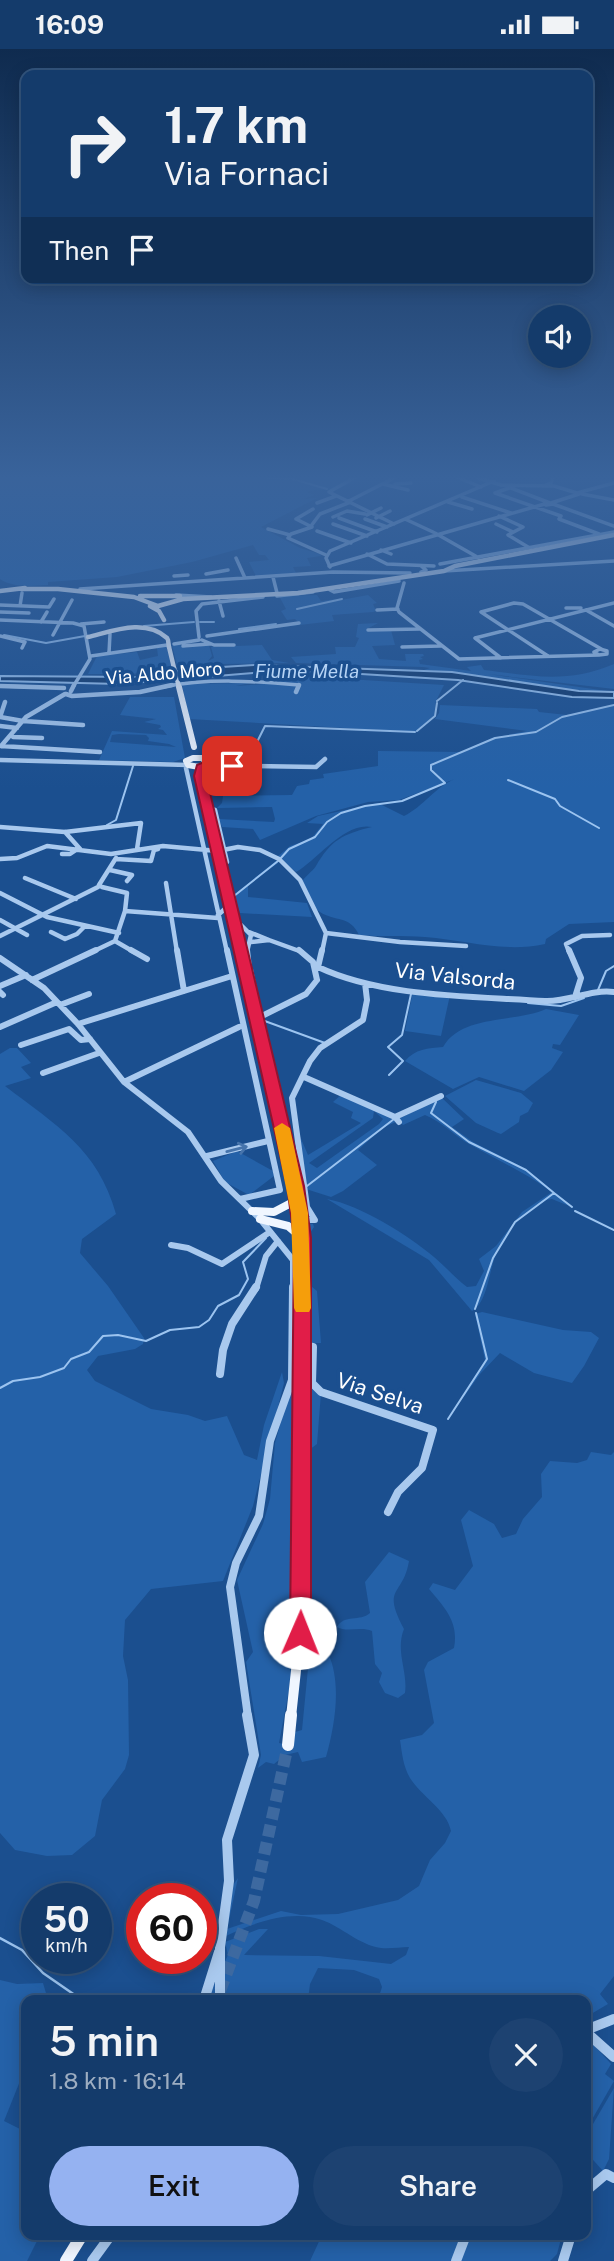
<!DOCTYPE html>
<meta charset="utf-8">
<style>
:root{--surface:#143b6b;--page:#1d4271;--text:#f1f3f6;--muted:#9dadc1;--line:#33557e;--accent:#95b2f1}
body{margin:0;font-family:"Public Sans",sans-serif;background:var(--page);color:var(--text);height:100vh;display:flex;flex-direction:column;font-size:26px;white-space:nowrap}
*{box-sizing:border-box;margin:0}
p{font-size:23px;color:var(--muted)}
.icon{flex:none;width:38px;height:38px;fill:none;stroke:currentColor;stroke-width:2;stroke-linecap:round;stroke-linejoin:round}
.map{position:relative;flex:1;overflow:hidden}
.sheet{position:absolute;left:21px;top:1946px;width:570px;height:245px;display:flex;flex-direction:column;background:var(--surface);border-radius:14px;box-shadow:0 4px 18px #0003,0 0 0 2px var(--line)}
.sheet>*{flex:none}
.banner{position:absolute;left:21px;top:21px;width:572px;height:214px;border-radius:14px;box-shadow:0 4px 18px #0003,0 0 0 2px var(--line);background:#143b6b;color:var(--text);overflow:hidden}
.fabs{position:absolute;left:528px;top:256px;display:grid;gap:14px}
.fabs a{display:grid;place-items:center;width:63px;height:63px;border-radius:50%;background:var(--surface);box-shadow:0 4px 18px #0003,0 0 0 2px var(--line);font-size:35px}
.speed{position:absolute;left:21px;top:1834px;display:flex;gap:14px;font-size:35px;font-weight:700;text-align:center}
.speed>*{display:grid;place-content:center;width:91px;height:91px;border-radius:50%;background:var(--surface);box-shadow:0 4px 18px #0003,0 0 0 2px var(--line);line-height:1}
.speed small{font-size:18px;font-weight:400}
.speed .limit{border:10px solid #d22;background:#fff;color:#111}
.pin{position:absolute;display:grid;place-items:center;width:60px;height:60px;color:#fff;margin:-30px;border-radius:14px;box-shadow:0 4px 10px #0006}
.me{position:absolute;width:77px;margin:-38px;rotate:1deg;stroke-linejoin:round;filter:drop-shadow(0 0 5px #0008)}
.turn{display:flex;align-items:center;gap:24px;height:147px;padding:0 28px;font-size:32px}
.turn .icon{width:91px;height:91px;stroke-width:2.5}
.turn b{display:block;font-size:49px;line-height:60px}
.then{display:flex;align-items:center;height:66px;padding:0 28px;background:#0003;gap:14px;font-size:26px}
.round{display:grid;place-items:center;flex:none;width:74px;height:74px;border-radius:37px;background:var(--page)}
.summary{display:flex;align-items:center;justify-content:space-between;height:119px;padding:0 28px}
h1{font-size:42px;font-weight:600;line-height:52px}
.button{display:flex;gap:14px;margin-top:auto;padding:14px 28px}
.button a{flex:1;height:80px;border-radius:42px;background:var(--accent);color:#111;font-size:28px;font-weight:600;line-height:80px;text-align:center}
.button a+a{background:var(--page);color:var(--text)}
.status{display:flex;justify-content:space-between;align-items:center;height:49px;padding:0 35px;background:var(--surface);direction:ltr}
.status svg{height:19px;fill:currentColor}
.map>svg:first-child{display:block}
.green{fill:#2461a8;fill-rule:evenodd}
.water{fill:#123a6d;stroke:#9cc4f0;stroke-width:2}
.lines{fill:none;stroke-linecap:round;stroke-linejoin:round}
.stream-far1{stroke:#9cc4f0;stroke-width:2}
.stream{stroke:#9cc4f0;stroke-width:2.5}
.major-tunnel{stroke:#3d69a0;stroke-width:12;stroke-dasharray:12 6;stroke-linecap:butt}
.minor-far4{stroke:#a9c9ee;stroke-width:3.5}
.minor-far3{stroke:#a9c9ee;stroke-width:4.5}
.minor-far2{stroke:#a9c9ee;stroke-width:6}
.minor-far1{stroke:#a9c9ee;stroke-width:8}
.minor{stroke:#a9c9ee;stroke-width:10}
.major-far4{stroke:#f0f6ff;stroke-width:4.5}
.major-far3{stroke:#f0f6ff;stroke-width:6}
.major-far2{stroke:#f0f6ff;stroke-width:8}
.major-far1{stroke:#f0f6ff;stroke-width:10}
.major{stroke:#f0f6ff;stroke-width:12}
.major-bridge{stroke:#f0f6ff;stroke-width:4.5}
.oneway{stroke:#4674ac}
.route{fill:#e11d48;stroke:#92132f;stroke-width:2}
.slow{fill:#f59e0b}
.labels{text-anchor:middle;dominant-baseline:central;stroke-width:7;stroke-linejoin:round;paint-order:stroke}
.far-street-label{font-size:18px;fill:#fff;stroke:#1b4f8f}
.far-water-label{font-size:19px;font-style:italic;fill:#b5d3f5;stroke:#1b4f8f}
.street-label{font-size:21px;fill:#fff;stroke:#1b4f8f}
</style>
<div class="status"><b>16:09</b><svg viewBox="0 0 49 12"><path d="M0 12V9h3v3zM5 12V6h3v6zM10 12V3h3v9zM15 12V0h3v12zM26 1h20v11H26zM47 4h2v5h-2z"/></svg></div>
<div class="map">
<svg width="614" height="2212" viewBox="0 0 614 2212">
<rect width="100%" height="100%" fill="#1b4f8f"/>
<!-- green -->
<path class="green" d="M 0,429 L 366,429 C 358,433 334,441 325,441 C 317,441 315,440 307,443 L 314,446 L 304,450 L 317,449 L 261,478 L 300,499 L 320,505 L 321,507 L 307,509 L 311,517 L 293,518 L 296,524 L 256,527 L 249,513 L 269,511 L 265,506 L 259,506 L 253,496 L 192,513 L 117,528 L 48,533 L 48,536 C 33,537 13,539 0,530 Z
M 317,546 L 321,552 L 337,550 L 319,555 L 368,546 L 377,554 L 373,555 L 376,562 L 373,563 L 332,566 L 334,572 L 282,578 L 299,574 L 295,570 L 287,571 L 281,562 L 286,560 L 279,547 Z
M 378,574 L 367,580 L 391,581 L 395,596 L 372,597 L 379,610 L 406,612 L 405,605 L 423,605 L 424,607 L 420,608 L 423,610 L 419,611 L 420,615 L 471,622 L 467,618 L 481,616 L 484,621 C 534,627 567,635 614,615 L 614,640 L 488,625 L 614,643 C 551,642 488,625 424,621 L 430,619 L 423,618 L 296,614 L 291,608 L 336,605 L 335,598 L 355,598 L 359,589 L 356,588 L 358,575 Z
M 178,595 L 186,599 L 209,596 L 212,607 L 208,612 L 214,609 L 211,598 L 262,596 L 272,611 L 289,614 L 218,615 L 178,620 L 172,596 Z
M 167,597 L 172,621 L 130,625 L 88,625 L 97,607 L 137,603 L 140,611 L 158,607 L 157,599 Z
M 282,626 L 444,636 L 436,652 L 434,667 L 415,683 L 189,670 L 182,635 L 251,634 L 236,637 L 276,634 Z
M 130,648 L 174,648 L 185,709 L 173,713 L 99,711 L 112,682 L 167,686 L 163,681 L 158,680 L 161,678 L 160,676 L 144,673 L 156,670 L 120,666 ZM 119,685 L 146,686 L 149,689 L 148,692 L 169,695 L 176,698 L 110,693 L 112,686 Z
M 440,656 L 537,660 L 539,663 L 567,666 L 614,656 L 614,873 L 569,875 L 546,890 L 545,895 C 503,904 466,891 425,888 C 402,886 381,888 359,886 C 350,866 335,873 320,863 C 310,857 306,844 302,833 C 305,827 312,823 316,817 C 331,791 343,785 372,778 C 345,772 316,812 296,823 L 277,808 L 290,797 L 311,790 L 323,775 L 307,774 L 318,767 L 378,754 L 404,767 C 423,758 436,737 455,730 L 399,751 L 368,753 L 316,767 L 260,791 L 253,780 L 222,778 L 219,770 L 274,773 L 275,770 L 272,758 L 217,759 L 222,754 L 223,747 L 292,746 L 297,737 L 309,735 L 310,731 L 324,729 L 323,725 L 378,717 L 378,702 L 461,703 L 492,689 L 527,682 L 435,670 L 439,664 Z
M 276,812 L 278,814 L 248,836 L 248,848 L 307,854 L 312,868 L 240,864 L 234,846 Z
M 413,942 L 450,946 L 441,987 L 405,982 Z
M 546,960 L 579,966 L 560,996 L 553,995 L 552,999 L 563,1003 L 551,1021 L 524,1042 L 479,1028 L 453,1040 L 405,1012 C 415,1000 428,999 443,998 C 462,965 515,974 546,960 Z
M 10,999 L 17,999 L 31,1014 L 21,1018 L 31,1029 L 5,1037 C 56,1076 98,1100 116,1165 L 82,1190 L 80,1204 L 108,1237 L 144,1289 L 143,1295 L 135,1300 L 98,1307 L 87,1321 L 95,1332 L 151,1360 L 188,1366 L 205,1372 L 227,1367 L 244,1406 L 257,1411 L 264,1376 L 282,1323 L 284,1334 L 253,1457 L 223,1532 L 151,1540 L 125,1571 L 123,1607 L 128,1631 L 129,1706 L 125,1720 L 102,1751 L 95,1787 L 72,1806 L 47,1807 L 15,1801 L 0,1784 L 0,1005 Z
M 476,1031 L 521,1044 L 533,1054 L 528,1063 L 520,1067 L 519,1073 L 501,1085 L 498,1084 L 476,1074 L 445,1047 Z
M 342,1045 L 391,1067 L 396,1073 L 384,1078 L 358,1101 L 377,1116 L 343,1142 L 331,1148 L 306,1140 L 296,1078 L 308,1106 L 361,1074 L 351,1069 L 353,1063 L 333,1053 ZM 374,1062 L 383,1070 L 379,1075 L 317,1119 L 309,1114 L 373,1069 Z
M 441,1048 L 464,1070 L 452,1078 L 473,1093 L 526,1120 L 574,1159 L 552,1150 L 546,1151 C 523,1163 505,1183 495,1208 C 489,1223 487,1254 472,1262 L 429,1211 L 327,1150 C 360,1156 408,1186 434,1208 C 446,1218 455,1229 467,1238 L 476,1237 L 484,1222 L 479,1210 L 496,1197 L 522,1163 L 552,1143 C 526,1124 499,1112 471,1096 C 454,1087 443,1073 425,1066 L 403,1076 L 398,1070 Z
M 237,1102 L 273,1122 L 274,1127 L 249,1146 L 225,1133 L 213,1112 Z
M 303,1174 L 313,1175 L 314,1178 L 310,1184 L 306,1233 L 317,1242 L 321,1294 L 306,1294 Z
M 482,1263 L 563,1281 L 591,1283 L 599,1289 L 584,1317 L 572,1334 L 534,1324 L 500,1304 L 480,1325 L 448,1370 L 485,1311 L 475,1265 Z
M 306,1300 L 310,1305 L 309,1336 L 321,1344 L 317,1395 L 305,1404 Z
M 297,1316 L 296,1438 L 292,1450 L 297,1474 L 295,1562 L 289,1641 L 279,1694 L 288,1696 L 295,1683 L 302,1681 L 309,1609 L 328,1604 C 342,1634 335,1676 326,1708 L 302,1713 L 298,1703 L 285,1706 L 274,1715 L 266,1713 L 258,1719 L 261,1706 L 246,1613 L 253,1603 L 237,1531 L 263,1475 L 270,1450 L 275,1394 Z
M 591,1403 L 611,1406 L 614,1403 L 614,1927 L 600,1945 L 608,1955 L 586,1968 L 586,1951 L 378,1951 L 382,1938 L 379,1930 L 354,1921 L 318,1919 L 310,1935 L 308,1951 L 207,1951 L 228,1906 L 225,1893 L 259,1880 L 268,1880 L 244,1906 L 319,1907 L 391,1915 L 406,1906 L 409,1898 C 400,1898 390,1900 381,1899 C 359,1896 342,1878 322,1871 C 291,1860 253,1874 226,1887 L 231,1839 L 238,1829 L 227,1880 L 281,1862 L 301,1866 L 338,1865 L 398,1851 L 419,1837 L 430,1811 L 445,1794 L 451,1782 C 447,1761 421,1747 410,1729 C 403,1717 402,1704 400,1691 L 422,1686 L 434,1674 L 424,1621 L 428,1613 L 454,1599 C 459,1573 445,1559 429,1540 L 433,1534 L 455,1541 L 473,1517 L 461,1471 L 469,1461 L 494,1475 L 502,1489 L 516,1485 L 523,1470 L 542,1448 L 541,1425 L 550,1412 L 577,1414 L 587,1411 Z
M 389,1503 L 409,1512 C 403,1548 381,1537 404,1580 C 395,1602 408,1622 405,1644 L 398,1649 L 385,1644 L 379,1633 L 382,1624 L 375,1615 L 372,1582 C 360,1577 347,1584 337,1578 C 344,1565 360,1573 370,1564 L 365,1533 Z
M 0,1931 L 17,1935 L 43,1934 L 48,1951 L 26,1951 L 26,2017 L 4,2072 L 26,2083 L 26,2186 L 40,2186 L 27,2212 L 0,2212 Z
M 586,1987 L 611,2015 L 605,2025 L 614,2032 L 586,2081 Z
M 614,2039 L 609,2110 L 603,2122 L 586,2103 L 586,2087 Z
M 322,2186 L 562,2186 L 557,2205 L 550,2212 L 310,2212 Z"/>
<!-- water -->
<path class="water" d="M 254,616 L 452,623 L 579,642 L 614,643 L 614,649 L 572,648 L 458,631 L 361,625 L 279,622 L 119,635 L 0,632 L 0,627 L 136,628 L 190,620 Z"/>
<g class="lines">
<!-- stream-far1 -->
<path class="stream-far1" d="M 268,429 L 288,430
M 289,429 L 327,440
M 297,560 L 342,550
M 200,573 L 214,573
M 144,577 L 194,573
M 239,580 L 276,575
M 4,586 L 46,594 L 85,587
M 437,652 L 463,631
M 417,682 L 435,667 L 437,654
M 217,714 L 235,710 L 243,699 L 254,699 L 265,677 L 415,683
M 508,731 L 555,750 L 560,757 L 599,779
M 107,776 L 116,771 L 133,717
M 280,810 L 289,800 L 315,788 L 327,773 L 341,764 L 365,757 L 402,752 L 445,734 L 431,721 L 431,716 L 495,689 L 536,683 L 562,668 L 614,656
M 238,865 L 234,847 L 278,812
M 252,920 L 261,964
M 598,941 L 606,922 L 614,917
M 528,954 L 561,957 L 584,949
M 262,971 L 325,994
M 389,1026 L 403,1012 L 388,998 L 402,986 L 411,945
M 436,1053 L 431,1064 L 469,1093 L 526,1121 L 554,1144 L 515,1173 L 493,1209 L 475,1260
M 307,1137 L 394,1070
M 554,1144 L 572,1158
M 575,1162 L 614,1181
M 0,1339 L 13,1332 L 40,1328 L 64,1319 L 71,1310 L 89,1303 L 103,1287 L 118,1286 L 146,1292 L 170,1281 L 199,1278 L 209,1271 L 218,1257 L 239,1246 L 248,1230 L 243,1213 L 266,1189
M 448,1370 L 487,1310 L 476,1264"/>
<!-- stream -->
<path class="stream" d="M 0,1889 L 22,1901 L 43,1924 L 82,1951"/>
<!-- major-tunnel -->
<path class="major-tunnel" d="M 220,1942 L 254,1852 L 288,1696"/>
<!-- minor-far4 -->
<path class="minor-far4" d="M 354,429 L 329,443 L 394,475
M 459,429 L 481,438
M 478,429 L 501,436 L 554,437 L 577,444 L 614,434
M 383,435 L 408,441
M 395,435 L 411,434
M 546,436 L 551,434 L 553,429
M 508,438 L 550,454
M 509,439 L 495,444 L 561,467 L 559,470 L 599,485
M 582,445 L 614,451
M 462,448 L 511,464
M 347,453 L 394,429
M 448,453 L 472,460
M 317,454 L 336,447
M 551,454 L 579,445
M 546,456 L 553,455 L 614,477
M 313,460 L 296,470 L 312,478 L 291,485 L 288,489 L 326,506
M 367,466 L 381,459
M 499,467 L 523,478 L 508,486 L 528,498
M 333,468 L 347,462 L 365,465
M 339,469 L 377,483
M 376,469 L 390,462
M 365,470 L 387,478
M 405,470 L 433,483
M 333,475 L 367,487
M 496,475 L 513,483
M 311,477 L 320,465 L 348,454
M 268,480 L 290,486
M 317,482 L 351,494
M 435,484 L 479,509
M 381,501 L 391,505
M 367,505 L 387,515 L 434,517
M 236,509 L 245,529
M 440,515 L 614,483
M 329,517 L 548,454
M 421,517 L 426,521 L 421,523
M 330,518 L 326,509 L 330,502 L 494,432
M 444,522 L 614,512
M 206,525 L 228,521
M 174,527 L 188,526
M 273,528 L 277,544
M 404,534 L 397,559 L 399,563 L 459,610 L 599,606
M 80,540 L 333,523 L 410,524
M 330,541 L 334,543 L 399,532
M 176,546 L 211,548
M 277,547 L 313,543
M 219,552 L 223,567
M 0,556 L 49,558 L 54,550
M 20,557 L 22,544
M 566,559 L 581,559
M 377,561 L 398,560
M 586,561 L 614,577
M 0,563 L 29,564
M 0,571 L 73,574 L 84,577 L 90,610 L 73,638
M 41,573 L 47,563
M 81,575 L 104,573
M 368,581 L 419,580
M 53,586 L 72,551
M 0,587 L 25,593 L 22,599
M 207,587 L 299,574
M 199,588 L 196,562 L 202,555 L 263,548
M 202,591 L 214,596 L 234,596
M 174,595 L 199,591
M 183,597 L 209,595
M 402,598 L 440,597
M 600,600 L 607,602 L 607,605 L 599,606 L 594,603 Z
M 109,604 L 110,585
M 91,607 L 167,596
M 548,607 L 481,563 L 514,554 L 523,555 L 603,601
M 501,609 L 475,589 L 614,554
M 0,637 L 37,638
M 163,638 C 208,629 254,632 299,636 L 298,638"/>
<!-- minor-far3 -->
<path class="minor-far3" d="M 0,637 L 64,639
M 71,642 L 74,636
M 296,643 L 299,636
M 66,645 L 72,647 L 140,643 L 172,636
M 5,653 L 0,668 L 23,672
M 23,672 L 83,676
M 0,677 L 17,679
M 13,688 L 42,689
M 1,697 L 100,703
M 1,697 L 26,668 L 65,645
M 0,711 L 188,716
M 204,716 L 316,718 L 325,710
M 186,719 L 227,903
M 208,759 L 215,761 L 227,813
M 0,778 L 65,783 L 141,774 L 137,800
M 65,783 L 81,801
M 62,805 L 70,805 L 76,801
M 0,810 L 17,809 L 47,797 L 111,805 L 163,797 L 218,802 L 238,798 L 260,801 L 279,810 L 300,831 L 326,884 L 322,903
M 116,810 L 151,812 L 154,801 L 158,800
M 110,821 L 132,826 L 127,832
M 25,829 L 76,850
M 166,834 L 177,903
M 99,836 L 116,809
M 0,844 L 47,868 L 119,884
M 232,861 L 240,875 L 251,886 L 247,903
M 125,862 L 218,869
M 218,866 L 227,858 L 226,842
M 0,871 L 27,886
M 51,883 L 65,890 L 77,885 L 85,877
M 249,883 L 269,891 L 251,893
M 326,884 L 400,893 L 466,897
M 0,887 L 98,838
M 269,891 L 302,903
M 115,892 L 134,903
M 92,903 L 115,892 L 125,862 L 127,844 L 102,838
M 569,903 L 566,895 L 582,887 L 610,886"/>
<!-- minor-far2 -->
<path class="minor-far2" d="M 131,901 L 147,910
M 177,901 L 184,942
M 227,901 L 280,1141 L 240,1150
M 247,901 L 251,936
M 299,901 L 313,913 L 317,931
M 322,901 L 318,918 C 384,949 473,947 545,952 C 569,953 590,940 614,943
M 569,901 L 581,929 L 575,948
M 0,909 L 44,939 L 78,975 L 124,1033 L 188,1083 L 221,1132 L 260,1170 L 293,1211 L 293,1240
M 32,931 L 96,901
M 0,937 L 26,926
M 0,943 L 3,946
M 60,956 L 89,945
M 260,968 L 306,945 L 317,931
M 78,975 L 232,927
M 0,978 L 57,953
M 21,996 L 69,980 L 81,991 L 90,990
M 43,1024 L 99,1004
M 304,1028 L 395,1068 L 399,1073
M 124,1033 L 239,978
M 395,1068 L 441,1047
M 207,1107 L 268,1092
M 300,1171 L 315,1171 L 307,1158 L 292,1049 L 310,1012 L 320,999 L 363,971 L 367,951 L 365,934
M 171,1196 L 188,1199 L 222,1215 L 270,1183
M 256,1240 L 266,1207 L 278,1192"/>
<!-- minor-far1 -->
<path class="minor-far1" d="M 302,1296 L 313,1298 L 312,1334 L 321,1343 L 433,1381 L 422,1419 L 398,1443 L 388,1463
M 220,1325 L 223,1301 L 232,1275 L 256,1238
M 248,1668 L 230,1538 L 236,1514 L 259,1467 L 270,1392 L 292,1331 L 293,1238"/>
<!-- minor -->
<path class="minor" d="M 204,1951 L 219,1903
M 220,1951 L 220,1898 L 229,1832 L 227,1791 L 254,1706 L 247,1666
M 586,1981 L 614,1970
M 586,1983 L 614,2008
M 586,2142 L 606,2125 L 614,2129
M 92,2212 L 111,2186
M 456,2212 L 466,2186
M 563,2212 L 571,2186"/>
<!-- major-far4 -->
<path class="major-far4" d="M 21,540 L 58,540 L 134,548 L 158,557 L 183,550 L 298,544 L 444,522 L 455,517 L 614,486
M 0,542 L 25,539
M 140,547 L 180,547
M 150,557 L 159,562 L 164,571
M 88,588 C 113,582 145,569 167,589
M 169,598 L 174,619"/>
<!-- major-far3 -->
<path class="major-far3" d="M 179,638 L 194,698
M 193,709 L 202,709 L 207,714 L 199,718 L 188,716 L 186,712 Z
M 200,727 L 241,903"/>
<!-- major-far2 -->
<path class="major-far2" d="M 241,901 L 296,1137 L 302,1189 L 302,1240
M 252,1162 L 274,1163 L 293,1153 L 294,1147
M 260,1170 L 288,1177 L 302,1189"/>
<!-- major-far1 -->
<path class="major-far1" d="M 291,1668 L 300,1584 L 302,1238"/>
<!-- major -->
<path class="major" d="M 288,1696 L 291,1666
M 66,2212 L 82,2186"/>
<!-- major-bridge -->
<path class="major-bridge" d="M 168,591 L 169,598
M 174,619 L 179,638"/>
</g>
<!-- one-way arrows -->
<defs><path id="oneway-shaft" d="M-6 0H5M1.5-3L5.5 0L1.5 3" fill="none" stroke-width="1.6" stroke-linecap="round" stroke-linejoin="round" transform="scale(1.75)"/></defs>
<use class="oneway" href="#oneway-shaft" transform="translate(237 1100) rotate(-14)"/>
<!-- sky -->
<linearGradient id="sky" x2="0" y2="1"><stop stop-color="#0f2b4f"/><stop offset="0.58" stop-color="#39639b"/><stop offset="1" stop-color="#39639b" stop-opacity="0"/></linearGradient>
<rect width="614" height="739" fill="url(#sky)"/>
<!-- route -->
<path class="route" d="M 204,713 L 232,713 L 237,717 L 232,720 L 207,720 L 206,727 L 304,1137 L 311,1189 L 311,1584 L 308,1590 L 300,1593 L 293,1590 L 290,1584 L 294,1189 L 287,1137 L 194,727 L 197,716 Z"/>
<!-- slow -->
<path class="slow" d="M 282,1074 L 290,1079 L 308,1164 L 311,1259 L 309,1263 L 296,1263 L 294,1259 L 291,1164 L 274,1079 Z"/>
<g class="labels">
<!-- far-street labels -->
<g class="far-street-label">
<text transform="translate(164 624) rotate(-5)">Via Aldo Moro</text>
</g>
<!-- far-water labels -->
<g class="far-water-label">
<text x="307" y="622">Fiume Mella</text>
</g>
<!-- street labels -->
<g class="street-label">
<text transform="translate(455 927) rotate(6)">Via Valsorda</text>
<text transform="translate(380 1344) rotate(18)">Via Selva</text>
</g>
</g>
</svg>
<div class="fabs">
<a><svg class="icon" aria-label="sound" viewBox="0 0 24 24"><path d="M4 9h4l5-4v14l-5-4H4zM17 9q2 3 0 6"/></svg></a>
</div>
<div class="speed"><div>50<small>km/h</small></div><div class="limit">60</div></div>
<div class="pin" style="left:232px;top:717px;background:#d93025"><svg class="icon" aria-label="arrive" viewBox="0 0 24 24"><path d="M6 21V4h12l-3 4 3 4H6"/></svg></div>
<svg class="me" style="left:300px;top:1584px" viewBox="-20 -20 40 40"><circle r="19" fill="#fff"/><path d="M0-13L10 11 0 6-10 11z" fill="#e11d48"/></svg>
<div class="banner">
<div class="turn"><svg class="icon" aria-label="right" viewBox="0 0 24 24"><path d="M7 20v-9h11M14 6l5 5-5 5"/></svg><div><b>1.7 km</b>Via Fornaci</div></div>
<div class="then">Then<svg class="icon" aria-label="arrive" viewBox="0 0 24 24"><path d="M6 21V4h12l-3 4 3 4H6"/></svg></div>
</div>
<section class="sheet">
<div class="summary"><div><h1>5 min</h1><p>1.8 km · 16:14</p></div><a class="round"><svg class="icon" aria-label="close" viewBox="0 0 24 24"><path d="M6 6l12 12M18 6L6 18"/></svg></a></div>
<div class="button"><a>Exit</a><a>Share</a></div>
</section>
</div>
